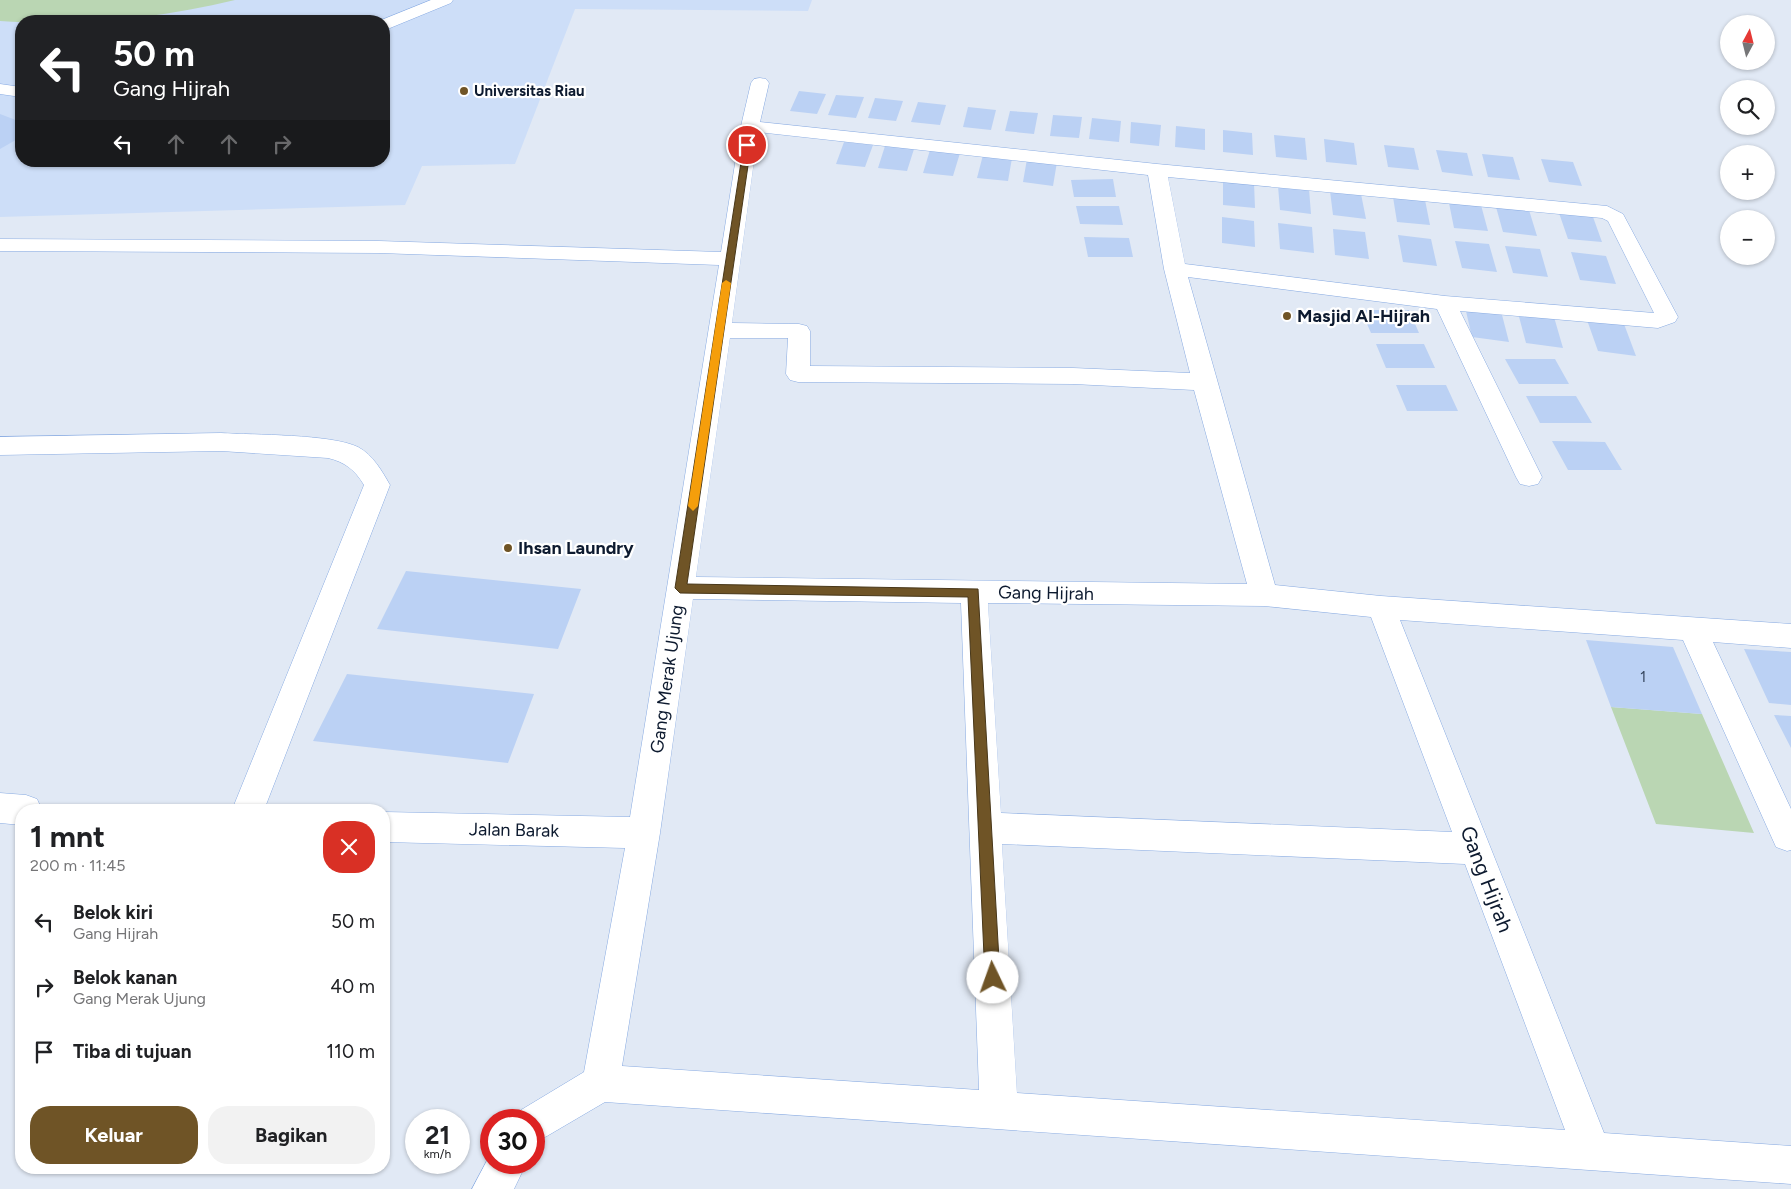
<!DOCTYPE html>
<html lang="id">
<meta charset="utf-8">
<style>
:root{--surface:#fff;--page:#f2f2f2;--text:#202124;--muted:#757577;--accent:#6f5426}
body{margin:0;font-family:Figtree,sans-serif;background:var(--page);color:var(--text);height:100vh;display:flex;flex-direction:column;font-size:19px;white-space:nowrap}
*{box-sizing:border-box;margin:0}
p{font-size:16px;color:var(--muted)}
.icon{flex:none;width:28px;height:28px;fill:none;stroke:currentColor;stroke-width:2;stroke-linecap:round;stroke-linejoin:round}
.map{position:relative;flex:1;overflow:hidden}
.panel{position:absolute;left:15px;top:804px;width:375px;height:370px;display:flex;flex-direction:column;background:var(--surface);border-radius:20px;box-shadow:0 1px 4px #0004}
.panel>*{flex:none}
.banner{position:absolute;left:15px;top:15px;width:375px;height:152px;border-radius:20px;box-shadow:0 1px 4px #0004;background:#202124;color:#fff;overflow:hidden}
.needle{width:32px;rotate:7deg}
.tools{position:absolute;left:1720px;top:15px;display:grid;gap:10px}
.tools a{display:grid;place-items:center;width:55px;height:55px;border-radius:50%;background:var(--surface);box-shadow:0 1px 4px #0004;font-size:25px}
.speed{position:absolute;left:405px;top:1109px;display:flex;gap:10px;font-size:25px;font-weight:700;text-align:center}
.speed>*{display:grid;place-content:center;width:65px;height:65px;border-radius:50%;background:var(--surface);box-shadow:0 1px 4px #0004;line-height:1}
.speed small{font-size:12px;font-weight:400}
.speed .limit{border:8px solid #d22;background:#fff;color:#111}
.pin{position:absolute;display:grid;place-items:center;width:42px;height:42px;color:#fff;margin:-21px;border:2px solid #fff;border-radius:50%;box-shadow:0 1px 5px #0007}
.me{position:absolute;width:55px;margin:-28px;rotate:357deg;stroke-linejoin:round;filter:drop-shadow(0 0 4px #0008)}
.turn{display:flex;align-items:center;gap:18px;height:105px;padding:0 15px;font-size:22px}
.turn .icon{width:65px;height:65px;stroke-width:2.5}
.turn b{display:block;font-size:35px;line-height:42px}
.lanes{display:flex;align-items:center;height:48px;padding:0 15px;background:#0003;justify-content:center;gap:25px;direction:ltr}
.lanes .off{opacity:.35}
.round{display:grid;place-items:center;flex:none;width:52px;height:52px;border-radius:20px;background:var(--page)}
.headline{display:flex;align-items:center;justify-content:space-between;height:85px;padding:0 15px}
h1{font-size:30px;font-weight:700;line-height:38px}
.action{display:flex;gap:10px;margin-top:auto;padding:10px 15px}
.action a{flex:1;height:58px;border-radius:20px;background:var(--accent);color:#fff;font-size:20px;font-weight:700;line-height:58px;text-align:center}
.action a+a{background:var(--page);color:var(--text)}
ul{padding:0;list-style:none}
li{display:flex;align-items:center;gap:15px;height:65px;padding:0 15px}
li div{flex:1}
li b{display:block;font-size:19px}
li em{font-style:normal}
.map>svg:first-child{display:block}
.built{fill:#cddef8;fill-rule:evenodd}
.green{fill:#bad6b3}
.building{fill:#bbd1f4}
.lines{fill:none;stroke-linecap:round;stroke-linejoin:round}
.lane-casing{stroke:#87aae2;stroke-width:1}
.street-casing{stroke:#87aae2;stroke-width:1}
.lane{fill:#fff;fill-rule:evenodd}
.street{fill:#fff;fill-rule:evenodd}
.route{fill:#6f5426;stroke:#483719}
.slow{fill:#f59e0b}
.poi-dot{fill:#6f5426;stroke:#fff;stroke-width:2}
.labels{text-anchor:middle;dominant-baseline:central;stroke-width:4.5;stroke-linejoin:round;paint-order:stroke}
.far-poi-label{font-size:15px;font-weight:bold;fill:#0d1a2f;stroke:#fff;text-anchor:start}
.number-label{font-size:15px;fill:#384860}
.poi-label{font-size:18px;font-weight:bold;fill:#0d1a2f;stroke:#fff;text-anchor:start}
.street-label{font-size:18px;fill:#0d1a2f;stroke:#fff}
.near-street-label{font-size:21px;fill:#0d1a2f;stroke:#fff}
</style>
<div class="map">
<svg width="1791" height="1189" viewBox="0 0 1791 1189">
<rect width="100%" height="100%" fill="#e1e9f5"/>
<!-- built -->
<path class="built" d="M 0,0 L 812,0 L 808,11 L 575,9 L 515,164 L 422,166 L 405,205 L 0,217 ZM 21,21 L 384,21 L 384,161 L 21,161 Z"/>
<!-- green -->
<path class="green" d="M 0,0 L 235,0 C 158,19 77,26 0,21 Z
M 1611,707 L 1702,714 L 1754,833 L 1656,824 Z"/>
<!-- building -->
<path class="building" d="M 799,91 L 826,94 L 817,114 L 790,111 Z
M 836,95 L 864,97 L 856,118 L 828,115 Z
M 875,98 L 903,101 L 896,121 L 868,118 Z
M 918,102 L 946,105 L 940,125 L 911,122 Z
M 968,107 L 996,110 L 991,130 L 963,127 Z
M 1010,111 L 1038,113 L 1034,134 L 1005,131 Z
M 0,114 L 21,122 L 21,137 L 0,149 Z
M 1053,115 L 1082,117 L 1079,138 L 1050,136 Z
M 1092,118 L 1121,121 L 1119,142 L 1089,139 Z
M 1131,122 L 1161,125 L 1159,146 L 1130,143 Z
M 1176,126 L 1205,129 L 1205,150 L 1175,147 Z
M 1223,130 L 1252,133 L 1253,155 L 1223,152 Z
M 1274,135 L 1305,138 L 1307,160 L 1276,157 Z
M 1324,139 L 1354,143 L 1357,165 L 1326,162 Z
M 844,142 L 873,145 L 865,167 L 836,164 Z
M 1384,145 L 1414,148 L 1419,170 L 1388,167 Z
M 885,146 L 914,149 L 907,171 L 878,168 Z
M 930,150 L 960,153 L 953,176 L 923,173 Z
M 1436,150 L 1467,153 L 1473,176 L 1442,172 Z
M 1482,154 L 1513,157 L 1520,180 L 1488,177 Z
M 983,155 L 1012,158 L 1008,181 L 977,178 Z
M 1027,159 L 1057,162 L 1053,186 L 1023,182 Z
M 1541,159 L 1573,162 L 1582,186 L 1549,182 Z
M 1113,179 L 1116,197 L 1074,197 L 1071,180 Z
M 1223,180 L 1254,183 L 1255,208 L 1223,205 Z
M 1278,186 L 1309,189 L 1311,214 L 1280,210 Z
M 1330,191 L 1361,194 L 1366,219 L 1333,215 Z
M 1393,197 L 1425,200 L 1430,225 L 1397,222 Z
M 1449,203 L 1481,205 L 1488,231 L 1454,228 Z
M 1076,206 L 1119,206 L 1123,225 L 1080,224 Z
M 1496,207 L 1529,210 L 1537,236 L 1503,232 Z
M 1559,213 L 1593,217 L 1602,242 L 1568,239 Z
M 1222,217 L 1254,221 L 1255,247 L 1222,243 Z
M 1278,223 L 1312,227 L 1314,253 L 1280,249 Z
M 1333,229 L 1365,232 L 1369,259 L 1335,255 Z
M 1398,235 L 1431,239 L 1437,266 L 1403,262 Z
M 1084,237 L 1129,238 L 1133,257 L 1088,257 Z
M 1455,241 L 1489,244 L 1497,272 L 1462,268 Z
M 1505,246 L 1540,249 L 1548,277 L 1513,273 Z
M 1571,252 L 1606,256 L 1616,284 L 1580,280 Z
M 1465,307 L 1501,311 L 1509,342 L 1472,337 Z
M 1361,310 L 1409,310 L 1419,333 L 1371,333 Z
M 1518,313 L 1554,317 L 1563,348 L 1526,343 Z
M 1587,320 L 1624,324 L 1636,356 L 1598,351 Z
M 1376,344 L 1424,344 L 1435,368 L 1386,368 Z
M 1505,359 L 1555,359 L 1569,384 L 1519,384 Z
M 1396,385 L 1446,385 L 1458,411 L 1407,411 Z
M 1526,396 L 1576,396 L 1592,423 L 1540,423 Z
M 1552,441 L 1605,442 L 1622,470 L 1568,470 Z
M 406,571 L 581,589 L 558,649 L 377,629 Z
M 1586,640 L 1673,647 L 1702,714 L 1611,707 Z
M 1744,649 L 1791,652 L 1791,705 L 1769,703 Z
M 347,674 L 534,694 L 508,763 L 313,741 Z
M 1774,715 L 1791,716 L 1791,748 Z"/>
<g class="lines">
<defs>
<path id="lane" d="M 431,0 L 453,0 L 451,3 L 390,28 L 384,30 L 384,21 L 379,21 Z
M 0,84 L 21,87 L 21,97 L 0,94 Z"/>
<path id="street" d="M 760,78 L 766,79 L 769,83 L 760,122 L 1157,164 L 1607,206 L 1623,214 L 1678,317 L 1675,322 L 1658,328 L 1460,311 L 1542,477 L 1538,484 L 1529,486 L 1520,484 L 1516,477 L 1437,309 L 1188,277 L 1275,585 L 1381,596 L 1791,624 L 1791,648 L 1713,642 L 1791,809 L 1791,850 L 1787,851 L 1776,847 L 1683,640 L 1400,620 L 1604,1133 L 1791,1146 L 1791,1184 L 605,1102 L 547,1136 L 534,1142 L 534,1120 L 516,1120 L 521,1110 L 584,1072 L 625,848 L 384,842 L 384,812 L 630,817 L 719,265 L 379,253 L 0,251 L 0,239 L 379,241 L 721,252 L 741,126 L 751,83 L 754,79 ZM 758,132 L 1148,175 L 1164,269 L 1190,373 L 1073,368 L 810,366 L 810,331 L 807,326 L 799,324 L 732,323 ZM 1168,177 L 1602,218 L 1608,221 L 1654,313 L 1445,296 L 1185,264 ZM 730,338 L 788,338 L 786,374 L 790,380 L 798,382 L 1073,384 L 1194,390 L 1247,584 L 696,577 ZM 693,599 L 961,603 L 979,1090 L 622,1066 L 660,833 ZM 988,603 L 1264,606 L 1371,617 L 1452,832 L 1001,813 ZM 1002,844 L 1465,864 L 1565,1130 L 1017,1093 Z
M 221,433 C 254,435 331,434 358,447 C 373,455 382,471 390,485 L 264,810 L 232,810 L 364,485 C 355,470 345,462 328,458 L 221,451 L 0,455 L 0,437 Z
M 0,793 L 26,795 L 37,799 L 42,810 L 21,810 L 21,825 L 0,823 Z
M 491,1153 L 491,1162 L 527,1162 L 514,1189 L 472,1189 Z"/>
</defs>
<!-- lane casing -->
<use href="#lane" class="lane-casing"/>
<!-- street casing -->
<use href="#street" class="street-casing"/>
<!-- lane -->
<use href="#lane" class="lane"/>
<!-- street -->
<use href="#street" class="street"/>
</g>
<!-- route -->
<path class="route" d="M 744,143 L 751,145 L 687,584 L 978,589 L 1000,978 L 998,983 L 993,985 L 987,983 L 985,978 L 968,597 L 680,593 L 675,588 Z"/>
<!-- slow -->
<path class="slow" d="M 726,280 L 731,283 L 698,506 L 693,511 L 688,506 L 722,283 Z"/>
<!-- markers -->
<g class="poi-dot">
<circle cx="464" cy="91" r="5"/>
<circle cx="1287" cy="316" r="5"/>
<circle cx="508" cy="548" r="5"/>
</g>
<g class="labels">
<!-- far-poi labels -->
<g class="far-poi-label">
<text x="474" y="91">Universitas Riau</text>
</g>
<!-- number labels -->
<g class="number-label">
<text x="1643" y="677">1</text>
</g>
<!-- poi labels -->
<g class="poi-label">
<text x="1297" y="316">Masjid Al-Hijrah</text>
<text x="518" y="548">Ihsan Laundry</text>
</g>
<!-- street labels -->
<g class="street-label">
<text transform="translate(1046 593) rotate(1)">Gang Hijrah</text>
<text transform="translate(667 679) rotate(-82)">Gang Merak Ujung</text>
<text transform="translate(514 830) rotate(1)">Jalan Barak</text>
</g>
<!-- near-street labels -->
<g class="near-street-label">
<text transform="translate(1487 879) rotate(69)">Gang Hijrah</text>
</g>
</g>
</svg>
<div class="tools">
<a><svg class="needle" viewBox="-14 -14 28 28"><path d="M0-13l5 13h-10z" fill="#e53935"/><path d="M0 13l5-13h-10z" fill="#757577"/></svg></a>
<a><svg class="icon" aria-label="search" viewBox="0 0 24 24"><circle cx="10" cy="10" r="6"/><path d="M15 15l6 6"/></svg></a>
<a>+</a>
<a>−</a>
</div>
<div class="speed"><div>21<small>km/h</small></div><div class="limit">30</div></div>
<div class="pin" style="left:747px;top:145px;background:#d93025"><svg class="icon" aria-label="arrive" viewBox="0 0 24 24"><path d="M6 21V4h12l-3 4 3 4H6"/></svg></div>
<svg class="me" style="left:993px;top:978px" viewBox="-20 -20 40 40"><circle r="19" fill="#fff"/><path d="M0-13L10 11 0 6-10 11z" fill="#6f5426"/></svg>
<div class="banner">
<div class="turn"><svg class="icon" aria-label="left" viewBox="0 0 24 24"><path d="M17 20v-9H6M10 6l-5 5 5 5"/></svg><div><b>50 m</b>Gang Hijrah</div></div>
<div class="lanes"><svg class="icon" aria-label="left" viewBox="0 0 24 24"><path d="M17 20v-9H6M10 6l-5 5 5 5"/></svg><svg class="icon off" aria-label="ahead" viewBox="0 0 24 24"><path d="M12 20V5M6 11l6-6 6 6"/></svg><svg class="icon off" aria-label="ahead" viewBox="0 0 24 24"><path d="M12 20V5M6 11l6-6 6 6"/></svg><svg class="icon off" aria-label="right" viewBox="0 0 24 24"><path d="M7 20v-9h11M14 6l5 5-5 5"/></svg></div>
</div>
<section class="panel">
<div class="headline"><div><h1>1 mnt</h1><p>200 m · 11:45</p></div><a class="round" style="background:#d93025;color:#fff"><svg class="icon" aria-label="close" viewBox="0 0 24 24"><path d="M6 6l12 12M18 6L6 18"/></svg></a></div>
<ul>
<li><svg class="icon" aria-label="left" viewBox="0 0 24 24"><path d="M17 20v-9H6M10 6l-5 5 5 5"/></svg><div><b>Belok kiri</b><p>Gang Hijrah</p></div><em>50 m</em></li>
<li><svg class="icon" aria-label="right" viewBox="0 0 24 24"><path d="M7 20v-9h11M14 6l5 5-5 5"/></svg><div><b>Belok kanan</b><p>Gang Merak Ujung</p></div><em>40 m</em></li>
<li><svg class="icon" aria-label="arrive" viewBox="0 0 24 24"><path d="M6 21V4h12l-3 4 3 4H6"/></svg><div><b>Tiba di tujuan</b></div><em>110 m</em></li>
</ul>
<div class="action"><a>Keluar</a><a>Bagikan</a></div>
</section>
</div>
